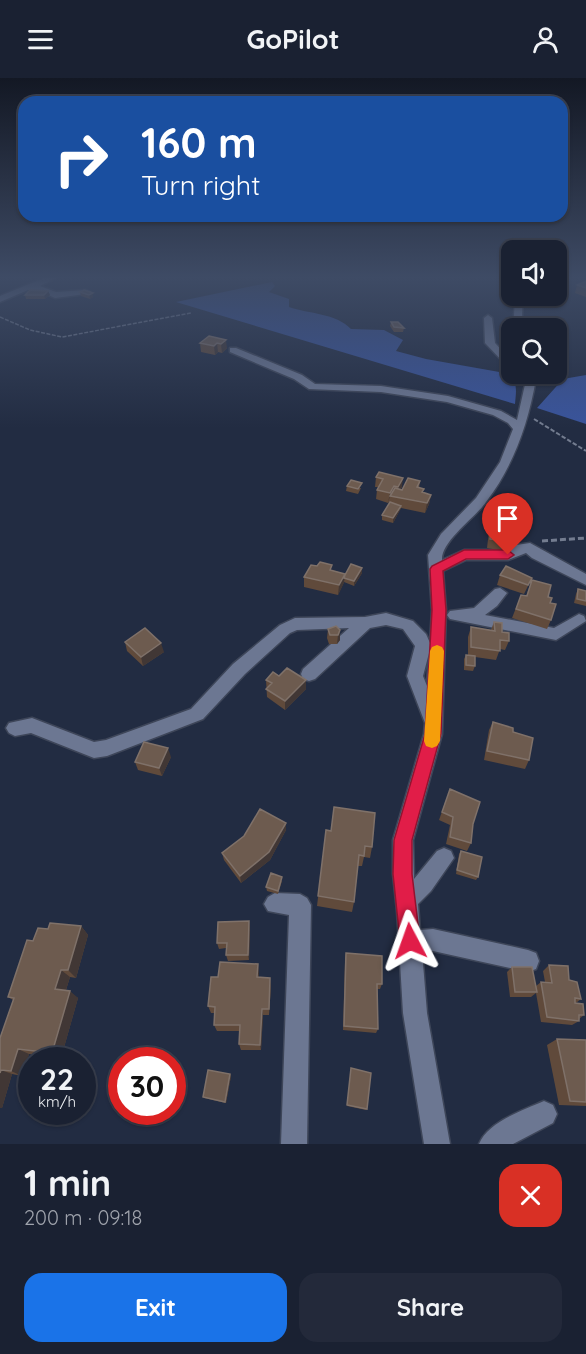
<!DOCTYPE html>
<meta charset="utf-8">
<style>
:root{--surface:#1a2132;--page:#23293a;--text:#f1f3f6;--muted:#9fa3ac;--line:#383e4d;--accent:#1a73e8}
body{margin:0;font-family:Quicksand,sans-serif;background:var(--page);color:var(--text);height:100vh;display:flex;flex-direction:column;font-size:22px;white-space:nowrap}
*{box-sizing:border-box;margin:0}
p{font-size:20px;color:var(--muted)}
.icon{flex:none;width:33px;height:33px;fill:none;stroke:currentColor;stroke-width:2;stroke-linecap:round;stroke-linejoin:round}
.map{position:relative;height:1066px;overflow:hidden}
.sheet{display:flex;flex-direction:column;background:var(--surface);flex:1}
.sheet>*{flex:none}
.top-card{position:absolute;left:18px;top:18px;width:550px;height:126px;border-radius:18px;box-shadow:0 2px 4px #0004,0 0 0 2px var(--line);background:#1a4fa0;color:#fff;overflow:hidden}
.controls{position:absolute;left:501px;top:162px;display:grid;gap:12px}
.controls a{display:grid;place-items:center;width:66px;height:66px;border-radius:12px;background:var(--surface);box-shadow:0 2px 4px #0004,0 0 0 2px var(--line);font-size:30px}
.speed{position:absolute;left:18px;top:969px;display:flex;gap:12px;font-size:30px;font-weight:700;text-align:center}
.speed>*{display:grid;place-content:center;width:78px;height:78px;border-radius:50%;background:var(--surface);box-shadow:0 2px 4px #0004,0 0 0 2px var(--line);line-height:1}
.speed small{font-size:15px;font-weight:400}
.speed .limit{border:9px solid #d22;background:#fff;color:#111}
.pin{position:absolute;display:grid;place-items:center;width:51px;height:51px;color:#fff;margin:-62px -26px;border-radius:50% 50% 50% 0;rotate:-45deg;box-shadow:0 0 6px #0007}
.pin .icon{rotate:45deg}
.me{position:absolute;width:66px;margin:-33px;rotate:356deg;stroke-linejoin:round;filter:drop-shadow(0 0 4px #0008)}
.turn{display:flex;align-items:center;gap:21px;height:126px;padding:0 24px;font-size:27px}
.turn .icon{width:78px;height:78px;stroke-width:2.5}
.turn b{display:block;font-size:42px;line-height:51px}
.round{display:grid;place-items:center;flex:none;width:63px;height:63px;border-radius:18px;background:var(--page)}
.summary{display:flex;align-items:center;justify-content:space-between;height:102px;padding:0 24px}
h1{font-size:36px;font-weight:700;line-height:45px}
.action{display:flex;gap:12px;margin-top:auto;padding:12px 24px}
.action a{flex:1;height:69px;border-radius:18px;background:var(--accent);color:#fff;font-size:24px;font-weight:700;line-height:69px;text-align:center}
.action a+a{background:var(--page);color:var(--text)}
header{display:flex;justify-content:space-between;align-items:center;height:78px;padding:0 24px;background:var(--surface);font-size:27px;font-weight:700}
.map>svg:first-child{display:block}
.forest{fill:#39549c}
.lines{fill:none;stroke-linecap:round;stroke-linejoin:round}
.minor-casing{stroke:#3e4659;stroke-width:3}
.path-far2{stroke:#737c8f;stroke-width:1.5;stroke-dasharray:4 1.5;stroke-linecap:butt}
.path-far1{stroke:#737c8f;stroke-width:2;stroke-dasharray:4.5 2;stroke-linecap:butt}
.path{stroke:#737c8f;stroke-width:3;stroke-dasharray:6 3;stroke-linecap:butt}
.minor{fill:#6c7792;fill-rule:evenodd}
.wall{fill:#604a3b}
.shaded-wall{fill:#413735}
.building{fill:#6d5b4f;stroke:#7f7169;stroke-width:1.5}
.route{fill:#e11d48;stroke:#92132f;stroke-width:1.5}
.slow{fill:#f59e0b}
</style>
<header><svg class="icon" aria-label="menu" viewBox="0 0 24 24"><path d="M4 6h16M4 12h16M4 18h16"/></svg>GoPilot<svg class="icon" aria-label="person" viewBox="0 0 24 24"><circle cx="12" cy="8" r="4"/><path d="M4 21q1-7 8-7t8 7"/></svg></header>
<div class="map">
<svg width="586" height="1066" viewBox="0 0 586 1066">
<rect width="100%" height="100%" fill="#222c42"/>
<!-- forest -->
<path class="forest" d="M 272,204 L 275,208 L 269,214 L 289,221 L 289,229 C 309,236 336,235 351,251 L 384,252 L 403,262 L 396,273 L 426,281 L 505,295 C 519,302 516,313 515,326 L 176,224 Z
M 586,297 L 586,346 L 537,330 L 563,301 Z"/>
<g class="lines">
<defs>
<path id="minor" d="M 44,200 L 56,200 L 40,208 L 56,214 L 86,212 L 90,214 L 86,216 L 55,220 L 37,212 L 28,212 L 0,224 L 0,218 Z
M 515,218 L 523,218 L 522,237 L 525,250 L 516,250 L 514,237 Z
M 488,237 L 492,240 L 495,265 L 512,283 L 512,293 L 485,265 L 484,240 Z
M 230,270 L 236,270 L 302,297 L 315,306 L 381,308 L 448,318 L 501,333 L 517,342 L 526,302 L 516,296 L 528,296 L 536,301 C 528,346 514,387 486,424 C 476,439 441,463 442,482 L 464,472 L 506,472 L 516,467 L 530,465 L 586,496 L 586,507 L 532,480 L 526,475 L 508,482 L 466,482 L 443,493 L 446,532 L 442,656 L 413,762 L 414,801 L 437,773 L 444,770 L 451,773 L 454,780 L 431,813 L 418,826 L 420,852 L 433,851 L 528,872 L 536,875 L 539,883 L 536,891 L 528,894 L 433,873 L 422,873 L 427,935 L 450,1066 L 424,1066 L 403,935 L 397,833 L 393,796 L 393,762 L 424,656 L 425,645 L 407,598 L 415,568 L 403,551 L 386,547 L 370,550 L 315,601 L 309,603 L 303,601 L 301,596 L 303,591 L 349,550 L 297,552 L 290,555 L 245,596 L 203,641 L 107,678 L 94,680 L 31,655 L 15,658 L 9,655 L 6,650 L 9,645 L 32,640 L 94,664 L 106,662 L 191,631 L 233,586 L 280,547 L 295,540 L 365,539 L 386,535 L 413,543 L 426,556 L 430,565 L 432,532 L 428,477 L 441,456 L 476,420 L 500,384 L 513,351 L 508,345 L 493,337 L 447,324 L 381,314 L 309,311 L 294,301 L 230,274 ZM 429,575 L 427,608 L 423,598 Z
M 500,510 L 507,515 L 497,528 L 485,537 L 554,550 L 579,536 L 584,538 L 586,543 L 556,562 L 450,541 L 447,537 L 450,533 L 474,530 L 495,511 Z
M 275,815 L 300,816 L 307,820 L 311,827 L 307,1066 L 281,1066 L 289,837 L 268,833 L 264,826 L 268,819 Z
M 544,1023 L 553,1027 L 557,1036 L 553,1045 L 513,1066 L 479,1066 C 488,1044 523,1032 544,1023 Z"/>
</defs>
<!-- minor casing -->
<use href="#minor" class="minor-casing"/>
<!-- path-far2 -->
<path class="path-far2" d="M 0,239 L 30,252 L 62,259 L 191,235"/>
<!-- path-far1 -->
<path class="path-far1" d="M 534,341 L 586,373"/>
<!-- path -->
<path class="path" d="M 542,463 L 586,460"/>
<!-- minor -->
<use href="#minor" class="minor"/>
</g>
<!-- wall -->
<path class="wall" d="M 586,203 L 586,219 L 575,215 L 577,207 Z
M 48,213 L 50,217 L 45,221 L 26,221 L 25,217 Z
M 80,214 L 93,215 L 93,219 L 90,221 L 81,218 Z
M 391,244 L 404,250 L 403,254 L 394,254 L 390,248 Z
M 209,258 L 227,270 L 222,275 L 218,274 L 215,277 L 201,274 L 200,265 Z
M 379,394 L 402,409 L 400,412 L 402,412 L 420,403 L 419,410 L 423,415 L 431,417 L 429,426 L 425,435 L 401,430 L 400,432 L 393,445 L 382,442 L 382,437 L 389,426 L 390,423 L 388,425 L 376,421 L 377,412 L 378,409 L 375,409 L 376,399 Z
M 347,408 L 361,410 L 358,416 L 346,413 Z
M 495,438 L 507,464 L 504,473 L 487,470 L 489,453 L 492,444 L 494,444 Z
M 332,492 L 345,496 L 362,495 L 354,508 L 344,504 L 338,517 L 304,509 L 304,499 Z
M 500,497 L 532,500 L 524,516 L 497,507 Z
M 532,502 L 548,519 L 551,542 L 547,551 L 512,540 L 521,517 L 526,518 Z
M 578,511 L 586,513 L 586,528 L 574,525 L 576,516 Z
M 494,544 L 509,563 L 505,572 L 500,571 L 496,582 L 475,579 L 475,588 L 473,593 L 464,592 L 464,581 L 466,577 L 468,577 L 468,559 L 471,549 L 491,552 Z
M 328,551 L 340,552 L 340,562 L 337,566 L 329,566 L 327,560 Z
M 125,564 L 164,574 L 143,588 L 127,573 Z
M 279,598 L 306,611 L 285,632 L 267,619 L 266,602 Z
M 493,644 L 513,654 L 529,682 L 525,691 L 484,682 L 489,652 Z
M 171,679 L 162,698 L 138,692 L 135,684 Z
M 450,711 L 473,746 L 471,765 L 467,773 L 446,766 L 450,747 L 439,742 Z
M 286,745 L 286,752 L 270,782 L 241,805 L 224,782 L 222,775 Z
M 326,752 L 372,769 L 370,780 L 364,779 L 362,788 L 358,788 L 354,824 L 352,834 L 317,828 Z
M 461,773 L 478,799 L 476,802 L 456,796 L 459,776 Z
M 282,803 L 278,816 L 267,813 L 266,809 Z
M 81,848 L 88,857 L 76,900 L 70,899 L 66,912 L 78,920 L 61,980 L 29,976 L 22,998 L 12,996 L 2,1030 L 0,1030 L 0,960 L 13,922 L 8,919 L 33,863 L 48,851 Z
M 250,849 L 249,882 L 228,883 L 226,877 L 226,870 L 219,871 L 217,865 Z
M 346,875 L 382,906 L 380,911 L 377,911 L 378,951 L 376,955 L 343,952 L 345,881 Z
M 549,887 L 569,902 L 581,921 L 576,925 L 584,937 L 579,941 L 579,943 L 572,947 L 541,944 L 536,915 L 531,919 L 510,919 L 507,894 L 512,889 L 536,908 L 541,904 L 545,904 L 543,893 Z
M 259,894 L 259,900 L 271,908 L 269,937 L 263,937 L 261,972 L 241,972 L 239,966 L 240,953 L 217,953 L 214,947 L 215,935 L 211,935 L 208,928 L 218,899 Z
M 557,961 L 586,962 L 586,1028 L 559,1027 L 547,967 Z
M 351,990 L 367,1031 L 366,1032 L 347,1028 Z
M 230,996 L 231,998 L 226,1025 L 204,1020 L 203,1019 Z"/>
<!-- shaded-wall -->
<path class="shaded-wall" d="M 48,213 L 50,217 L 45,221 L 44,217 Z
M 93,215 L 93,219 L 90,221 L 89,217 Z
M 226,262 L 227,270 L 222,275 L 221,266 Z
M 217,265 L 218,274 L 215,277 L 214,268 Z
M 403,400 L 402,409 L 396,418 L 398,409 Z
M 394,408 L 393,417 L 390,418 L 388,425 L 390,415 Z
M 431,417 L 429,426 L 425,435 L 427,425 Z
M 401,428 L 400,432 L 393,445 L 393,440 Z
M 362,490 L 362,495 L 354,508 L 354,503 Z
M 345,496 L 344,505 L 338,517 L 339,507 Z
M 340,552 L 340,562 L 337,566 L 338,557 Z
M 161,565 L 164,574 L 143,588 L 141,579 Z
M 306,602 L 306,611 L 285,632 L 285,623 Z
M 168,670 L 171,679 L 162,698 L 159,690 Z
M 286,745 L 286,752 L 270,782 L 241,805 L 240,798 Z
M 249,843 L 250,849 L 249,882 L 248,877 Z
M 81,848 L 88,857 L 76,900 L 68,892 Z
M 258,886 L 259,894 L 258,907 L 257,899 Z
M 61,892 L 70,899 L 64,918 L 55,911 Z
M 270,900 L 271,908 L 269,937 L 269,931 Z
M 70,913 L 78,920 L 61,980 L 52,975 Z
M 262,931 L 263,937 L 261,972 L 260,967 Z
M 18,971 L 29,976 L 22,998 L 11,993 Z
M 1,992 L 12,996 L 2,1030 L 0,1030 L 0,995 Z
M 230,996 L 231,998 L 226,1025 L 225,1024 Z"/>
<!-- building -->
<path class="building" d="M 586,203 L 586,210 L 577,207 Z
M 30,212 L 48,213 L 44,217 L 25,217 Z
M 84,212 L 93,215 L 89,217 L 80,214 Z
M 391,244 L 398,244 L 404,250 L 394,249 Z
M 209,258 L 226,262 L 221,266 L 217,265 L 214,268 L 200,265 Z
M 379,394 L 403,400 L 398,409 L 394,408 L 390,415 L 377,412 L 383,401 L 376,399 Z
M 408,400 L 420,403 L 417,409 L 424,411 L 422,414 L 431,417 L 427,425 L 390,418 L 395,410 L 402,412 Z
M 351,402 L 362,405 L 358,411 L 347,408 Z
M 390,424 L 401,428 L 393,440 L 382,437 Z
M 495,438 L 510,441 L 507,464 L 490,461 L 492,444 L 495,444 Z
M 320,484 L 332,487 L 330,492 L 345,496 L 339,507 L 304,499 L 311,487 L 317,488 Z
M 351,486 L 362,490 L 354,503 L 344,500 L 345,497 Z
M 506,488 L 532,500 L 528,507 L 500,497 Z
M 532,502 L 551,507 L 548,519 L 552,520 L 550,525 L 556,526 L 551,542 L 516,531 L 521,517 L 527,518 Z
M 578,511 L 586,513 L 586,523 L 577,521 Z
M 494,544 L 502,545 L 502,554 L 509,555 L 509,563 L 500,562 L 500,573 L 471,569 L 471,549 L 495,553 Z
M 336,548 L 340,552 L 338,557 L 330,557 L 328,551 Z
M 145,550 L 161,565 L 141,579 L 125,564 Z
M 466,577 L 475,578 L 475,588 L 466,587 Z
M 287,590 L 306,602 L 285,623 L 266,611 L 272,605 L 266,602 L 273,594 L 279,598 Z
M 493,644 L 513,650 L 513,654 L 533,660 L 529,682 L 487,673 Z
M 144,664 L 168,670 L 159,690 L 135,684 Z
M 450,711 L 480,724 L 473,746 L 471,765 L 450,759 L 453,739 L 442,734 Z
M 334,729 L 375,735 L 372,769 L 365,768 L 364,778 L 359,777 L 354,824 L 318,818 L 326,752 L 331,753 Z
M 260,731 L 286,745 L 269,774 L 240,798 L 222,775 L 244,758 Z
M 461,773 L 482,779 L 478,799 L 457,792 Z
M 271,795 L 282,799 L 278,813 L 266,809 Z
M 249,843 L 248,877 L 226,877 L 227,865 L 217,865 L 218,844 Z
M 50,845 L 81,848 L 68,892 L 61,892 L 55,911 L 70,913 L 52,975 L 18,971 L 11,993 L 1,992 L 0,995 L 0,960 L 14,920 L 8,919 L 27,862 L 33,863 L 38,850 L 48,851 Z
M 346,875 L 382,878 L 382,906 L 377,906 L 378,951 L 344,948 Z
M 220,884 L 258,886 L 257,899 L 270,900 L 269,931 L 262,931 L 260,967 L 239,966 L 240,947 L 214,947 L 215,929 L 208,928 L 211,899 L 218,899 Z
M 549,887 L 568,888 L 569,902 L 577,904 L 581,921 L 575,920 L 575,925 L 583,926 L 584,937 L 579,937 L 579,943 L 547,939 L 541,904 L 552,905 Z
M 512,889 L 532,889 L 537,914 L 515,914 Z
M 557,961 L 586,962 L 586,1024 L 570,1023 Z
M 351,990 L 371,995 L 367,1031 L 347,1027 Z
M 208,992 L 230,996 L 225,1024 L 203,1019 Z"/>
<!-- sky -->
<linearGradient id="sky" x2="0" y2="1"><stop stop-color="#131824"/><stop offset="0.57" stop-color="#3e4b65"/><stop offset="1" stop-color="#3e4b65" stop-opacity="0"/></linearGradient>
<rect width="586" height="350" fill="url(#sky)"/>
<!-- route -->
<path class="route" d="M 464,472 L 508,472 L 514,477 L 508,481 L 466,481 L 443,493 L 446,532 L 441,656 L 412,762 L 412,796 L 420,863 L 417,870 L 410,873 L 403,870 L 400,863 L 393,796 L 394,762 L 425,656 L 432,532 L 430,491 L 432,488 Z"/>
<!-- slow -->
<path class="slow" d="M 437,567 L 442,569 L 444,573 L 440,663 L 437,668 L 432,670 L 426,668 L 424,663 L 430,573 L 432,569 Z"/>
</svg>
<div class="controls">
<a><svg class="icon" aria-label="sound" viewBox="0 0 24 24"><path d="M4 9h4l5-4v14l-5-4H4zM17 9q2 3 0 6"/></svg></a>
<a><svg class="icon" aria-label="search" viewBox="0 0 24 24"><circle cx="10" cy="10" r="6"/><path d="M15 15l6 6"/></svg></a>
</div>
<div class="speed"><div>22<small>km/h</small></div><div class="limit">30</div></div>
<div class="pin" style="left:508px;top:477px;background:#d93025"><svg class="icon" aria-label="arrive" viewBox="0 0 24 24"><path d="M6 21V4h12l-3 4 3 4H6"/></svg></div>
<svg class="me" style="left:410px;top:863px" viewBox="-20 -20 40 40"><path d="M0-17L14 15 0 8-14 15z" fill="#e11d48" stroke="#fff" stroke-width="4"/></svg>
<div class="top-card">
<div class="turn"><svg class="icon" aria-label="right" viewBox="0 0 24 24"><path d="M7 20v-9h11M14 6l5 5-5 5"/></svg><div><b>160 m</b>Turn right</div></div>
</div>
</div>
<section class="sheet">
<div class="summary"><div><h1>1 min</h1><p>200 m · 09:18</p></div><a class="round" style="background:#d93025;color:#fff"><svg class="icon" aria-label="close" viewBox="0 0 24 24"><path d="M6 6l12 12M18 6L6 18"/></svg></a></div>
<div class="action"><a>Exit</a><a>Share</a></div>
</section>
